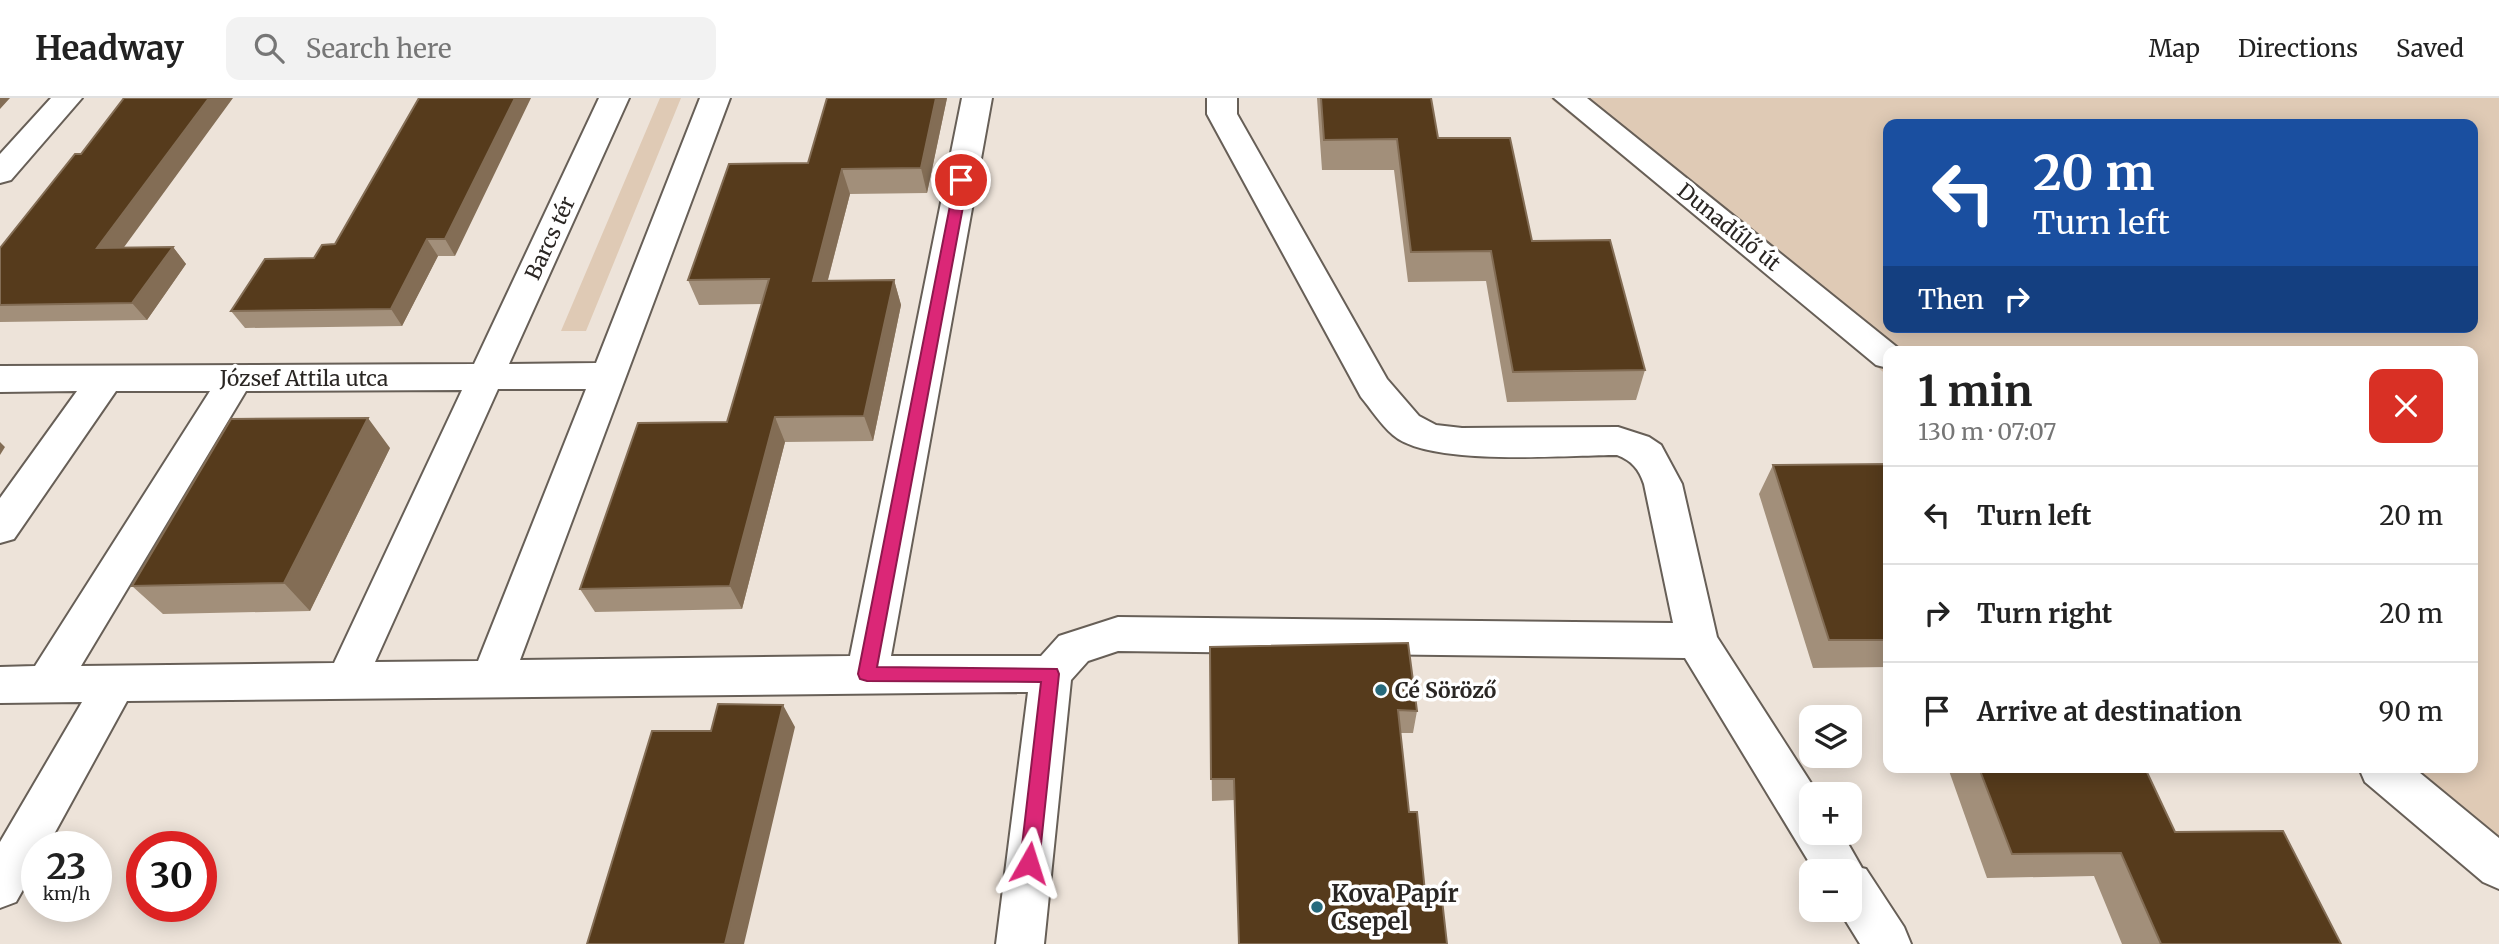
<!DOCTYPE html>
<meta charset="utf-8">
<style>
:root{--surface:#fff;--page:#f2f2f2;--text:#222;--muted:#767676;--line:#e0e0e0}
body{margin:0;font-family:Merriweather,serif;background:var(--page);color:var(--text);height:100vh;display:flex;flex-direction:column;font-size:26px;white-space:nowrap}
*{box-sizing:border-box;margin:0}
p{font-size:23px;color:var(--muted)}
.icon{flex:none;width:38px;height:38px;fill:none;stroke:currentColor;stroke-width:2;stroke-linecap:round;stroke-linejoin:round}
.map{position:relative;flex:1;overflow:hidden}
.panel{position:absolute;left:1883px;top:248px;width:595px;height:427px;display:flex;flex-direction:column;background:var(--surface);border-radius:14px;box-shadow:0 4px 18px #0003}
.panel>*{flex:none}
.banner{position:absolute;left:1883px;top:21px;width:595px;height:214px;border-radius:14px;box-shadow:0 4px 18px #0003;background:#1a4fa0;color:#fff;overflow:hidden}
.buttons{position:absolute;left:1799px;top:607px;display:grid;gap:14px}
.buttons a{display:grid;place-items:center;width:63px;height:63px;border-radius:14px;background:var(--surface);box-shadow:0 4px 18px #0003;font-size:35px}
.speed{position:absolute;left:21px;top:733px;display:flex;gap:14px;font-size:35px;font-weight:700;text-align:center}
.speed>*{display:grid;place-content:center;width:91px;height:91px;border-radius:50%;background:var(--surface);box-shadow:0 4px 18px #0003;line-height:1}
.speed small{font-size:18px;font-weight:400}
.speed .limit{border:10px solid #d22;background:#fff;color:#111}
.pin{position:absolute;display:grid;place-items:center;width:60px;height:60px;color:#fff;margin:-30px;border:4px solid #fff;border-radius:50%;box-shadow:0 2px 7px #0007}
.me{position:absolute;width:77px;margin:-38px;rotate:6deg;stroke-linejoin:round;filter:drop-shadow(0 0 5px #0008)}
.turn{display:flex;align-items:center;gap:24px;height:147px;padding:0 35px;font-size:32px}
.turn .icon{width:91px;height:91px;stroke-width:2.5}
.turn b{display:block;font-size:49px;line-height:60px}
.then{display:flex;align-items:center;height:66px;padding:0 35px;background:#0003;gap:14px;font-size:26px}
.round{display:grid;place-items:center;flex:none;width:74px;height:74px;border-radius:14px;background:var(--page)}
.head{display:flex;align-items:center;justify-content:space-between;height:119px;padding:0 35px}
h1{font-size:42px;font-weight:700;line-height:52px}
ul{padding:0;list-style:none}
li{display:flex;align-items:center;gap:21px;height:98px;padding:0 35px;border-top:2px solid var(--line)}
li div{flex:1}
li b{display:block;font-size:26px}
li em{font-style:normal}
header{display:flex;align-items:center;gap:42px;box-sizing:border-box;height:98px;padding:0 35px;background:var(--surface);border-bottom:2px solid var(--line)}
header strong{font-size:33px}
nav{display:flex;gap:38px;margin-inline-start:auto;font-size:24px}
.search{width:490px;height:63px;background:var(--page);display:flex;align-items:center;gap:18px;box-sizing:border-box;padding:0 24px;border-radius:14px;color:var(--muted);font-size:26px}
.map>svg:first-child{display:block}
.green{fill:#dfcab5;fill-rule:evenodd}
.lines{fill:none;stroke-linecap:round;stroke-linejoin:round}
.street-casing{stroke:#675f57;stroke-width:4}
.street{fill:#fff;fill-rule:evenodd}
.wall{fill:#a28f7a}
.shaded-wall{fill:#836d55}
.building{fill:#563b1c;stroke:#836d55;stroke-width:2}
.route{fill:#db2777;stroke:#8e194d;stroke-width:2}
.poi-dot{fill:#276a7c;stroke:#fff;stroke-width:2.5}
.labels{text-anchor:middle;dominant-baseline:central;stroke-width:7;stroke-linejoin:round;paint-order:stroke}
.street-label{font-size:21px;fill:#2a2623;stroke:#fff}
.poi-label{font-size:21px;font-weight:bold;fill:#2a2623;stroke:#fff;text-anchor:start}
.near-poi-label{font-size:24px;font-weight:bold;fill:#2a2623;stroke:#fff;text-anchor:start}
</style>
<header>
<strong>Headway</strong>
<div class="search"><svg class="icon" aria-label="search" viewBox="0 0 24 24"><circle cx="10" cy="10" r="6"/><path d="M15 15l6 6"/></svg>Search here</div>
<nav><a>Map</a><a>Directions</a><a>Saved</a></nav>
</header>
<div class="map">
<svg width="2499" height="846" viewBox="0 0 2499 846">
<rect width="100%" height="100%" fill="#ede3d9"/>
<!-- green -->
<path class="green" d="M 660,0 L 681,0 L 586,233 L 561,233 Z
M 1550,0 L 2499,0 L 2499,779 L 2366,670 L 2473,670 L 2473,254 L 1888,254 L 1888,278 ZM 1888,26 L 2473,26 L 2473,229 L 1888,229 Z"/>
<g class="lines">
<defs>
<path id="street" d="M 51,0 L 82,0 L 11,82 L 0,85 L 0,56 Z
M 599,0 L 629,0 L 509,266 L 596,265 L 700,0 L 730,0 L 520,562 L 850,558 L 962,0 L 992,0 L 891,558 L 1041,558 L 1059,538 L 1118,519 L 1673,525 L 1644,386 C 1639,371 1632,363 1617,357 C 1566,357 1429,369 1393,337 C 1381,327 1371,311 1361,299 L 1207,16 L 1207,0 L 1237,0 L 1237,16 L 1387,281 L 1419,318 L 1436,327 L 1462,330 L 1618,329 L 1649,339 L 1661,347 L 1682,386 L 1717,539 L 1818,696 L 1811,696 L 1811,735 L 1842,735 L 1862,770 L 1866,771 L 1904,829 L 1911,846 L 1860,846 L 1839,812 L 1850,812 L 1850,774 L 1815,774 L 1685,560 L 1118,553 L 1088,563 L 1071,582 L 1044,846 L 996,846 L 1028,594 L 127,603 L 47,749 L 37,749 L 37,767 L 16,804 L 0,810 L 0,744 L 82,604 L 0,605 L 0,569 L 35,568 L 210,293 L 116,293 L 14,441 L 0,445 L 0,400 L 77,293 L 0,294 L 0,268 L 474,266 ZM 498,291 L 586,291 L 478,563 L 375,564 ZM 462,292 L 334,565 L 81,568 L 246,293 Z
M 1554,0 L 1587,0 L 1903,254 L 1888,254 L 1888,270 L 1876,267 Z
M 2359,670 L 2414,670 L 2499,740 L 2499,791 L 2483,784 L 2365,684 Z"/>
</defs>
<!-- street casing -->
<use href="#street" class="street-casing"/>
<!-- street -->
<use href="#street" class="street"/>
</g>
<!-- wall -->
<path class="wall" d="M 419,0 L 455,158 L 438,158 L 402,228 L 245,230 L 231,213 L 335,146 Z
M 947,0 L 927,95 L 850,96 L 828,182 L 894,182 L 901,207 L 873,343 L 785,344 L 742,511 L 595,514 L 580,491 L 727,324 L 762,206 L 699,207 L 688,182 L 808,65 Z
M 1317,0 L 1431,0 L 1438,40 L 1532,143 L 1645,272 L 1636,302 L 1507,304 L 1486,183 L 1408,184 L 1394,72 L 1322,72 Z
M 173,149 L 186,166 L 147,222 L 0,224 L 0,150 Z
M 390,350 L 310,513 L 163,516 L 132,488 Z
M 1888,366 L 1888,569 L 1813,570 L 1759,396 L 1773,367 Z
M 1210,549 L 1417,613 L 1413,635 L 1400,635 L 1409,714 L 1425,794 L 1234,702 L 1212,703 Z
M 1948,670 L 2145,670 L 2175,734 L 2341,846 L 2122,846 L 2094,778 L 1987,780 Z"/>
<!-- shaded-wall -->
<path class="shaded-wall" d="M 0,0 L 10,0 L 0,11 Z
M 209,0 L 233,0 L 111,167 L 97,150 Z
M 515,0 L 531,0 L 455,158 L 445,141 Z
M 936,0 L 947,0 L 927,95 L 921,70 Z
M 842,71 L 850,96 L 821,208 L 813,183 Z
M 427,141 L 438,158 L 402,228 L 391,211 Z
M 173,149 L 186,166 L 147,222 L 132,205 Z
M 894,182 L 901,207 L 873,343 L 864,318 Z
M 775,319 L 785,344 L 742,511 L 730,488 Z
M 368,320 L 390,350 L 310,513 L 284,485 Z
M 0,344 L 5,349 L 0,357 Z
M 783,607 L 795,629 L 744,846 L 725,846 Z"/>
<!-- building -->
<path class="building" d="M 124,0 L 209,0 L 97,150 L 173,149 L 132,205 L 0,207 L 0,150 L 75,56 L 81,56 Z
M 419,0 L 515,0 L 445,141 L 427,141 L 391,211 L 231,213 L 265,161 L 314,160 L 322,147 L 335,146 Z
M 827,0 L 936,0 L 921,70 L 842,71 L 813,183 L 894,182 L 864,318 L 775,319 L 730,488 L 580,491 L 638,325 L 727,324 L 769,181 L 688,182 L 729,66 L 808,65 Z
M 1321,0 L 1431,0 L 1438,40 L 1510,40 L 1532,143 L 1610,142 L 1645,272 L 1513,274 L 1491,153 L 1411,154 L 1397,41 L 1324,42 Z
M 368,320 L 284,485 L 132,488 L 231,321 Z
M 1888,366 L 1888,542 L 1829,542 L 1773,367 Z
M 1408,545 L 1417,613 L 1398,612 L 1409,714 L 1417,714 L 1425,794 L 1441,793 L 1447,846 L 1239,846 L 1234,681 L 1211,681 L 1210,549 Z
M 718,606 L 783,607 L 725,846 L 587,846 L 652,633 L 711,633 Z
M 1979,670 L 2145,670 L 2175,734 L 2283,733 L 2341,846 L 2161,846 L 2121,755 L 2012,756 Z"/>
<!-- route -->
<path class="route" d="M 961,78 L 968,82 L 877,569 L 1057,571 L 1059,576 L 1039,765 L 1036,771 L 1029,774 L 1023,771 L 1020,765 L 1041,584 L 867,583 L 860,581 L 858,576 L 955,82 Z"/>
<!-- markers -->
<g class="poi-dot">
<circle cx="1381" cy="592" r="7"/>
<circle cx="1317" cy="809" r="7"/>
</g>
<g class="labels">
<!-- street labels -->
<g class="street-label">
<text transform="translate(1729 129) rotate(39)">Dunadűlő út</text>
<text transform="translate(550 140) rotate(-65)">Barcs tér</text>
<text x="304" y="280">József Attila utca</text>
</g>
<!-- poi labels -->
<g class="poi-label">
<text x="1395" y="592">Cé Söröző</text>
</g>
<!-- near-poi labels -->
<g class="near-poi-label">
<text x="1331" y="795">Kova Papír<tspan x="1331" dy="28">Csepel</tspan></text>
</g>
</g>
</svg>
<div class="buttons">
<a><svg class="icon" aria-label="layers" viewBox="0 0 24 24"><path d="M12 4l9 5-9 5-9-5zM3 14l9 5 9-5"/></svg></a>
<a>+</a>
<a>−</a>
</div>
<div class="speed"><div>23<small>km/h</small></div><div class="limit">30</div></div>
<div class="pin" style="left:961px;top:82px;background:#d93025"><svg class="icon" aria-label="arrive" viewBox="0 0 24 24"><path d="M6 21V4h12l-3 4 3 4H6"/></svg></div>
<svg class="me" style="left:1029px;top:765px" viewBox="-20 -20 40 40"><path d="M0-17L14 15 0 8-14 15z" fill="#db2777" stroke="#fff" stroke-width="4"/></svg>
<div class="banner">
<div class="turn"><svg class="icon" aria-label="left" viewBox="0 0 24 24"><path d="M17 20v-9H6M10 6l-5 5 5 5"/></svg><div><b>20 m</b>Turn left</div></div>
<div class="then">Then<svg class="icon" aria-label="right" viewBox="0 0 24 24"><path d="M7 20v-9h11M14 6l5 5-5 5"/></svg></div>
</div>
<section class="panel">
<div class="head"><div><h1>1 min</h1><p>130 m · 07:07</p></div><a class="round" style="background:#d93025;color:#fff"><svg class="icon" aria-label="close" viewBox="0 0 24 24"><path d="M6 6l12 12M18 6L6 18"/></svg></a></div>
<ul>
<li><svg class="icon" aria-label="left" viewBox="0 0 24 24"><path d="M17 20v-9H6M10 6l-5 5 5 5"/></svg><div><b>Turn left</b></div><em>20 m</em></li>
<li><svg class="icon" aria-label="right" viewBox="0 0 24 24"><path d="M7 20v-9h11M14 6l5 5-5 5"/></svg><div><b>Turn right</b></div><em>20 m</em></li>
<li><svg class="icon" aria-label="arrive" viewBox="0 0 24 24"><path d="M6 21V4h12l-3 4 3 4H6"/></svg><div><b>Arrive at destination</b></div><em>90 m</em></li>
</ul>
</section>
</div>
